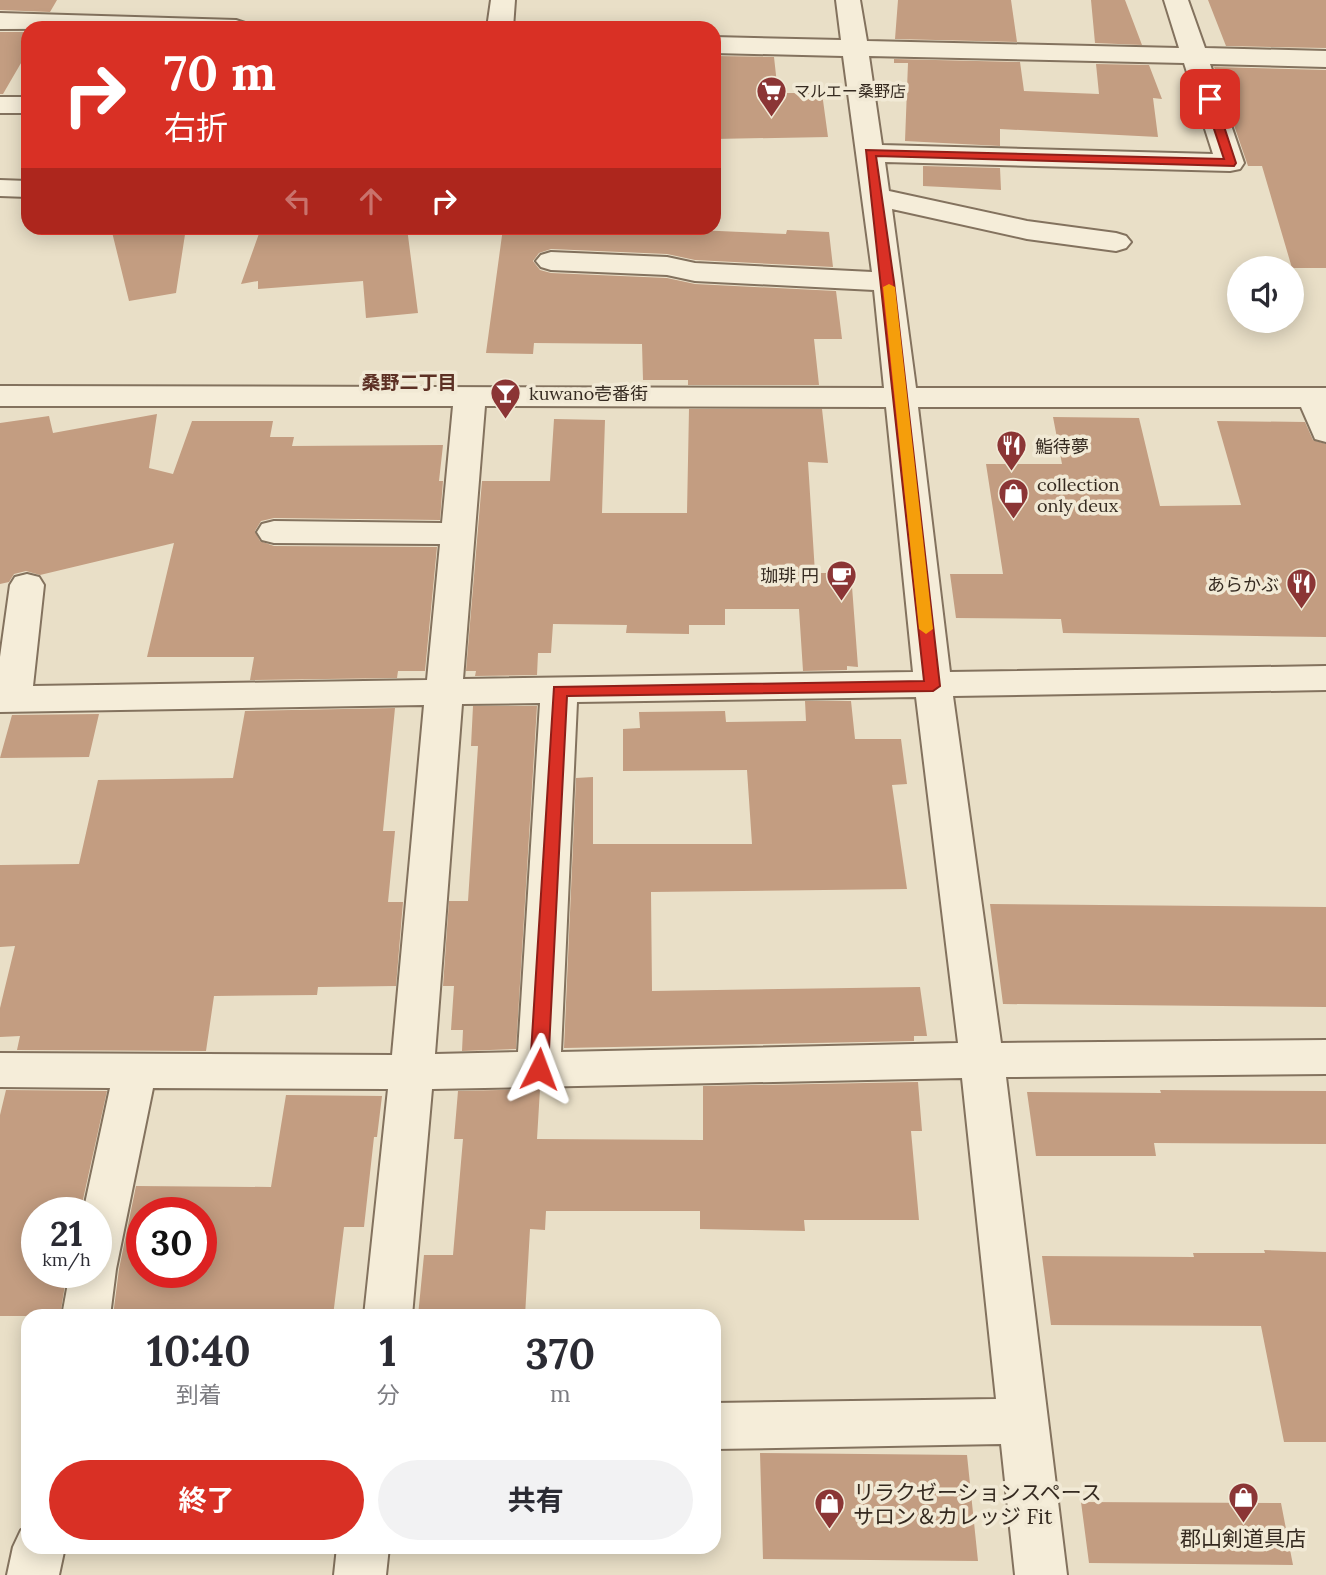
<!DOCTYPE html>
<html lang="ja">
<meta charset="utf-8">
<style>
:root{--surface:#fff;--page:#f2f2f3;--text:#2b2b33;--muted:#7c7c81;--accent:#d93025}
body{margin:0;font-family:Lora,"Noto Sans JP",serif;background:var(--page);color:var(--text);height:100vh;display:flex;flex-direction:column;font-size:26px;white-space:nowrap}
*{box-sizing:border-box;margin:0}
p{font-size:23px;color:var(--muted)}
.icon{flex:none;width:38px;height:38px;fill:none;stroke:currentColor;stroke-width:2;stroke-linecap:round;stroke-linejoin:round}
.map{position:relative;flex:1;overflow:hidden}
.side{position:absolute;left:21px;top:1309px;width:700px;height:245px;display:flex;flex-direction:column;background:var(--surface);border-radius:21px;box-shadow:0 4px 18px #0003}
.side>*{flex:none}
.top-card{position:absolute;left:21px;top:21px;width:700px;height:214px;border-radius:21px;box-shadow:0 4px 18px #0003;background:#d93025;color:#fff;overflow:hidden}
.controls{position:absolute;left:1227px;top:256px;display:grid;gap:14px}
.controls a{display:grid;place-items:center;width:77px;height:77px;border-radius:50%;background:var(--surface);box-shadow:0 4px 18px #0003;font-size:35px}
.speed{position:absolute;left:21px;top:1197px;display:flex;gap:14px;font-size:35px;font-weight:700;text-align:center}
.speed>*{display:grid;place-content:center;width:91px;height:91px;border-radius:50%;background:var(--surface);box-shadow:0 4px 18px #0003;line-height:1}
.speed small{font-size:18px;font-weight:400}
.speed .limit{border:10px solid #d22;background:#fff;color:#111}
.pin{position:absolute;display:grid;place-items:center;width:60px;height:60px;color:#fff;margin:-30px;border-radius:14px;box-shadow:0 4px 10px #0006}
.me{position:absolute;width:77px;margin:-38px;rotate:3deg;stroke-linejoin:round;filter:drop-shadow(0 0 5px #0008)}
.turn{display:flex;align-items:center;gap:24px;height:147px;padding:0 28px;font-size:32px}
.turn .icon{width:91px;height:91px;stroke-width:2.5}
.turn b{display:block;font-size:49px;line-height:60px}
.lanes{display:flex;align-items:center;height:66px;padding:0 28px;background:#0003;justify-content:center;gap:35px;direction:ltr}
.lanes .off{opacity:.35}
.eta{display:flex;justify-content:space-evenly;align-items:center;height:119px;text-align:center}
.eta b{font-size:42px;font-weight:700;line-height:49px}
.action{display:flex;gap:14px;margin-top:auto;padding:14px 28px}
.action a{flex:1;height:80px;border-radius:42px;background:var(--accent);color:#fff;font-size:28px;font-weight:700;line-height:80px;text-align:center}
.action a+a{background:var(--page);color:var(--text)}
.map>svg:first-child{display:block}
.building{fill:#c39d81;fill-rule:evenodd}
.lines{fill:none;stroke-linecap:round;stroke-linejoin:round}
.minor-casing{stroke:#83725e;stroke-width:4}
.minor{fill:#f5edd9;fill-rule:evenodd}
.route{fill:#d93025;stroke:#8d1f18;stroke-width:2}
.slow{fill:#f59e0b}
.labels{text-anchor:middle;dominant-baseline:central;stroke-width:7;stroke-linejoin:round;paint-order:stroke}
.far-poi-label{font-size:16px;fill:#352a20;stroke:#f1e9d5;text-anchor:start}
.poi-label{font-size:18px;fill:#352a20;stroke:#f1e9d5;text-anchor:start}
.neighbourhood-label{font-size:19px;font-weight:bold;fill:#5c3024;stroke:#f1e9d5}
.near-poi-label{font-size:21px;fill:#352a20;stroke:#f1e9d5;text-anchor:start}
</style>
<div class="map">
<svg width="1326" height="1575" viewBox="0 0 1326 1575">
<rect width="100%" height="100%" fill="#e9dfc7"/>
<!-- building -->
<path class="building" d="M 0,0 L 57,0 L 50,12 L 0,10 Z
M 898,0 L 1011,0 L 1017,42 L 895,39 Z
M 1091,0 L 1125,0 L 1142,45 L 1095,43 Z
M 1208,0 L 1326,0 L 1326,48 L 1226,46 Z
M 0,32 L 28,32 L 28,51 L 3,94 L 0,94 Z
M 714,56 L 774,57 L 778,93 L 822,93 L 828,137 L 714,139 Z
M 894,59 L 1020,62 L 1024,91 L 1099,94 L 1096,64 L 1149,65 L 1162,99 L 1153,98 L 1158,137 L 1000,129 L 1000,146 L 905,141 L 908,63 L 894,63 Z
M 1214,67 L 1326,70 L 1326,268 L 1292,268 L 1262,166 L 1248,166 Z
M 923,166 L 1000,168 L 1001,190 L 923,186 Z
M 111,228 L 186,228 L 176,293 L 129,301 Z
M 261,228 L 407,228 L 418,313 L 366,318 L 363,281 L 258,289 L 258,281 L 241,284 Z
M 503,228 L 651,228 L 786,234 L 787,230 L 829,232 L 833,267 L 695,260 L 667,254 L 551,249 L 539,253 L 533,261 L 540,270 L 551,273 L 667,278 L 695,284 L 836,291 L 842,339 L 814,339 L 819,385 L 688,385 L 688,380 L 643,380 L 642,344 L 534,343 L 533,354 L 486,353 Z
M 689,409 L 822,409 L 828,463 L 808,462 L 815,573 L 851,573 L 858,667 L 847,666 L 847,670 L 803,671 L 799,609 L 725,609 L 725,625 L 689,625 L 689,634 L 626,633 L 627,625 L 553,624 L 551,653 L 538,653 L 537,675 L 475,676 L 476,671 L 466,671 L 482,481 L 550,481 L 554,419 L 605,420 L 602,513 L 687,513 Z
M 157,414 L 149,468 L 173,474 L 192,421 L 273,421 L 270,437 L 294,437 L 292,446 L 443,445 L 439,481 L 443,481 L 440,520 L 274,518 L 261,521 L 255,531 L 260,541 L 274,546 L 437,547 L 425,671 L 398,671 L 397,678 L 250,680 L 254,657 L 147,657 L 174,543 L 40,575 L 26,571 L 14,574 L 9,582 L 0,584 L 0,423 L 49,416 L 53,433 Z
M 1053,417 L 1139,418 L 1160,506 L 1241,505 L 1217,421 L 1305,422 L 1313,440 L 1326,444 L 1326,637 L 1063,633 L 1061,619 L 956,618 L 950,574 L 1003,574 L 986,464 L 1062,464 Z
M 805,701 L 851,701 L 855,739 L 901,739 L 907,784 L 892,785 L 907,889 L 651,892 L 652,991 L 920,987 L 927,1036 L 914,1036 L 914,1041 L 564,1048 L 576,778 L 593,777 L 593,844 L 752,844 L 747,770 L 623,771 L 623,729 L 640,728 L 639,712 L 725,711 L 726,722 L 806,721 Z
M 473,706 L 537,706 L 516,1049 L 462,1051 L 463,1030 L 451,1030 L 454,986 L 443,986 L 449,901 L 468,901 L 478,746 L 471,746 Z
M 395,708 L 383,831 L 395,831 L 388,902 L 403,902 L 396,986 L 318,987 L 317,995 L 214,996 L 206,1051 L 17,1050 L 20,1036 L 0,1037 L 0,1008 L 15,946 L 0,947 L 0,865 L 79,864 L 98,780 L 233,778 L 245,711 Z
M 99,714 L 89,757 L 0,758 L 12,715 Z
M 990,904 L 1326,907 L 1326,1007 L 1003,1004 Z
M 918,1082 L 922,1131 L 911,1131 L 919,1220 L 804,1220 L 805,1231 L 700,1229 L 700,1211 L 546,1211 L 545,1230 L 530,1229 L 525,1316 L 418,1316 L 424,1255 L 453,1255 L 463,1139 L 454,1139 L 458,1091 L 540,1089 L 537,1139 L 703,1140 L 703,1086 Z
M 6,1090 L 107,1091 L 80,1213 L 37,1213 L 37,1272 L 67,1272 L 60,1316 L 0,1316 L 0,1115 Z
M 1160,1090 L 1326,1091 L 1326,1144 L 1154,1143 L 1156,1156 L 1036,1156 L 1027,1092 L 1161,1093 Z
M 286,1095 L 382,1096 L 377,1137 L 374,1137 L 364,1227 L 344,1227 L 333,1316 L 113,1316 L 119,1269 L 136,1186 L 271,1187 ZM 142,1213 L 201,1213 L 201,1272 L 142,1272 Z
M 1264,1250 L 1326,1252 L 1326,1442 L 1284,1442 L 1261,1326 L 1051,1325 L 1042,1256 L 1194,1257 L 1193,1253 L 1265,1253 Z
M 760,1453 L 967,1455 L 978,1561 L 763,1559 Z
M 1081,1502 L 1281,1503 L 1293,1565 L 1089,1563 Z"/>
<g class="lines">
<defs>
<path id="minor" d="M 491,0 L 515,0 L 513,28 L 487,28 Z
M 836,0 L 860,0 L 867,41 L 1179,48 L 1164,0 L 1188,0 L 1205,48 L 1326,51 L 1326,67 L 1210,64 L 1244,163 L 1240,169 L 1230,171 L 885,162 L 889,191 L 1027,221 L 1116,233 L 1126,236 L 1131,242 L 1126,248 L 1116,251 L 1027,239 L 892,209 L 916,388 L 1326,388 L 1326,442 L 1315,439 L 1301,407 L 918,407 L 950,672 L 1326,666 L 1326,690 L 953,696 L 1001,1043 L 1326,1040 L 1326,1074 L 1006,1077 L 1067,1575 L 1015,1575 L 1001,1444 L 714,1449 L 714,1403 L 996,1399 L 962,1078 L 432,1089 L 412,1316 L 364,1316 L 388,1089 L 153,1088 L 116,1269 L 110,1316 L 62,1316 L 70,1272 L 96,1272 L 96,1213 L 83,1213 L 110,1088 L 0,1087 L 0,1053 L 392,1055 L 424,705 L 0,712 L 0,657 L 10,585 L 15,577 L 27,574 L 39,577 L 44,585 L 33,686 L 427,680 L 440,544 L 274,543 L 262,540 L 257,532 L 262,524 L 274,521 L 442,523 L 453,406 L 0,406 L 0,386 L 884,388 L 874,290 L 695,281 L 667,275 L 551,270 L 541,267 L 536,261 L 541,255 L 551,252 L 667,257 L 695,263 L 872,272 L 843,56 L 714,53 L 714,37 L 841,40 ZM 869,56 L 1184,63 L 1213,154 L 882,145 ZM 485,406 L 886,407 L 913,672 L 463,679 ZM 916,697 L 958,1043 L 561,1052 L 577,702 ZM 540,703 L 518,1052 L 435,1054 L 462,704 Z
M 0,13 L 236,20 L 245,23 L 249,28 L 0,29 Z
M 0,97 L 28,97 L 28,113 L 0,113 Z
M 0,180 L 28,181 L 28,197 L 0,196 Z
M 28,1527 L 28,1547 L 65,1547 L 59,1575 L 7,1575 L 13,1547 L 21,1530 Z
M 337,1547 L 389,1547 L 386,1575 L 334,1575 Z"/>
</defs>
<!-- minor casing -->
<use href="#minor" class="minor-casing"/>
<!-- minor -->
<use href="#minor" class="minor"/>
</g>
<!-- route -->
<path class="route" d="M 1210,96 L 1215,99 L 1236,163 L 1234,166 L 876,156 L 894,282 L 940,686 L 933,691 L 567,696 L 548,1069 L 546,1074 L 533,1074 L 530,1069 L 554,687 L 924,681 L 866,150 L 1224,159 L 1204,99 Z"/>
<!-- slow -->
<path class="slow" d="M 889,284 L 895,287 L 933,629 L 926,634 L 919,629 L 883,287 Z"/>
<!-- icons -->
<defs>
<symbol id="supermarket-pin" viewBox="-11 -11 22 30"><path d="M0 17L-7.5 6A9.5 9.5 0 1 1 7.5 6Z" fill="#8b3535" stroke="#f1e9d5"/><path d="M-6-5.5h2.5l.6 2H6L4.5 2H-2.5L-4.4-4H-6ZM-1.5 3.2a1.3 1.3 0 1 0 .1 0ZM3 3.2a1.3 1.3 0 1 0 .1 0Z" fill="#fff"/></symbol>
<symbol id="bar-pin" viewBox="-11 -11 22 30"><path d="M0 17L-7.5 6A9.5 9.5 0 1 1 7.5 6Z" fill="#8b3535" stroke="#f1e9d5"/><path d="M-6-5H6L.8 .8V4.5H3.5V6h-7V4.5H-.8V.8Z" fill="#fff"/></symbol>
<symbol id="restaurant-pin" viewBox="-11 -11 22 30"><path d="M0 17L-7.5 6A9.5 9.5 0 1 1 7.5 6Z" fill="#8b3535" stroke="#f1e9d5"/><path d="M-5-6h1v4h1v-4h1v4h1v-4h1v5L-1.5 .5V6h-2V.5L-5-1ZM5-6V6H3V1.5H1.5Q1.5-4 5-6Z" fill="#fff"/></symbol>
<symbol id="shop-pin" viewBox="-11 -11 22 30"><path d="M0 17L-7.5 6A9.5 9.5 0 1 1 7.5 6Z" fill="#8b3535" stroke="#f1e9d5"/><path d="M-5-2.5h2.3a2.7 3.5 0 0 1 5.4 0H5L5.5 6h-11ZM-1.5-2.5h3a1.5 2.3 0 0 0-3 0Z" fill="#fff"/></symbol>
<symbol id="cafe-pin" viewBox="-11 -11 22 30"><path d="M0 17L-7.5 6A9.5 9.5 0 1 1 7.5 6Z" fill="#8b3535" stroke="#f1e9d5"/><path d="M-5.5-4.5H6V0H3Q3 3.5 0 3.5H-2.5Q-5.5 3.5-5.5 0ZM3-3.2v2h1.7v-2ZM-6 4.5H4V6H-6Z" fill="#fff"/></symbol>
</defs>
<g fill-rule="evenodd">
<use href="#supermarket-pin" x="754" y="74" width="35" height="47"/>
<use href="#bar-pin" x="488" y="376" width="35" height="47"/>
<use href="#restaurant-pin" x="994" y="428" width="35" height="47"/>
<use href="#shop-pin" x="996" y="476" width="35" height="47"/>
<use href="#cafe-pin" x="824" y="558" width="35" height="47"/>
<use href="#restaurant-pin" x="1284" y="566" width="35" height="47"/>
<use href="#shop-pin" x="1226" y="1480" width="35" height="47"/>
<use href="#shop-pin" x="812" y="1486" width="35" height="47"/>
</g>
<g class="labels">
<!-- far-poi labels -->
<g class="far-poi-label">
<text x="794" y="91">マルエー桑野店</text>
</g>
<!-- poi labels -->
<g class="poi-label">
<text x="529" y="393">kuwano壱番街</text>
<text x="1035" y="446">鮨待夢</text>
<text x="1037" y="484">collection<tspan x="1037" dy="21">only deux</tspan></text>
<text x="819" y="575" text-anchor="end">珈琲 円</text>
<text x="1279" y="584" text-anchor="end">あらかぶ</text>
</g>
<!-- neighbourhood labels -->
<g class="neighbourhood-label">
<text x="409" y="382">桑野二丁目</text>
</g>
<!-- near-poi labels -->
<g class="near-poi-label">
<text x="853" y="1492">リラクゼーションスペース<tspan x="853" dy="24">サロン＆カレッジ Fit</tspan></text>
<text x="1243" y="1538" text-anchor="middle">郡山剣道具店</text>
</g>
</g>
</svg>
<div class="controls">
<a><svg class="icon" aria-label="sound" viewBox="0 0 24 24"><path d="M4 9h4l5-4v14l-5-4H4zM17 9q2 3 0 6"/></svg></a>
</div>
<div class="speed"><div>21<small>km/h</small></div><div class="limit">30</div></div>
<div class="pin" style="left:1210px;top:99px;background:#d93025"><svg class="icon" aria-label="arrive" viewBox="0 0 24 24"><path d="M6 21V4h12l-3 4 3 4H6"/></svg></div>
<svg class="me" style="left:539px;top:1069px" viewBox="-20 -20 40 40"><path d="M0-17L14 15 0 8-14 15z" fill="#d93025" stroke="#fff" stroke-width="4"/></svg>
<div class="top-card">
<div class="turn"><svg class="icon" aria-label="right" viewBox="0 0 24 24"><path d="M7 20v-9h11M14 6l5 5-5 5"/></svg><div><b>70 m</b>右折</div></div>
<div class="lanes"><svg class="icon off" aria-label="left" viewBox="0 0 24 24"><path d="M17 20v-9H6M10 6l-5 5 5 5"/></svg><svg class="icon off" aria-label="ahead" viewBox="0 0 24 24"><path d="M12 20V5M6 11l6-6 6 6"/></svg><svg class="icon" aria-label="right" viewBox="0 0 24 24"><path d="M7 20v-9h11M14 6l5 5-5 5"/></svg></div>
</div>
<section class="side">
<div class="eta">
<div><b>10:40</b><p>到着</p></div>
<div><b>1</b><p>分</p></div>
<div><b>370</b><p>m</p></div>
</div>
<div class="action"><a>終了</a><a>共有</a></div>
</section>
</div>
